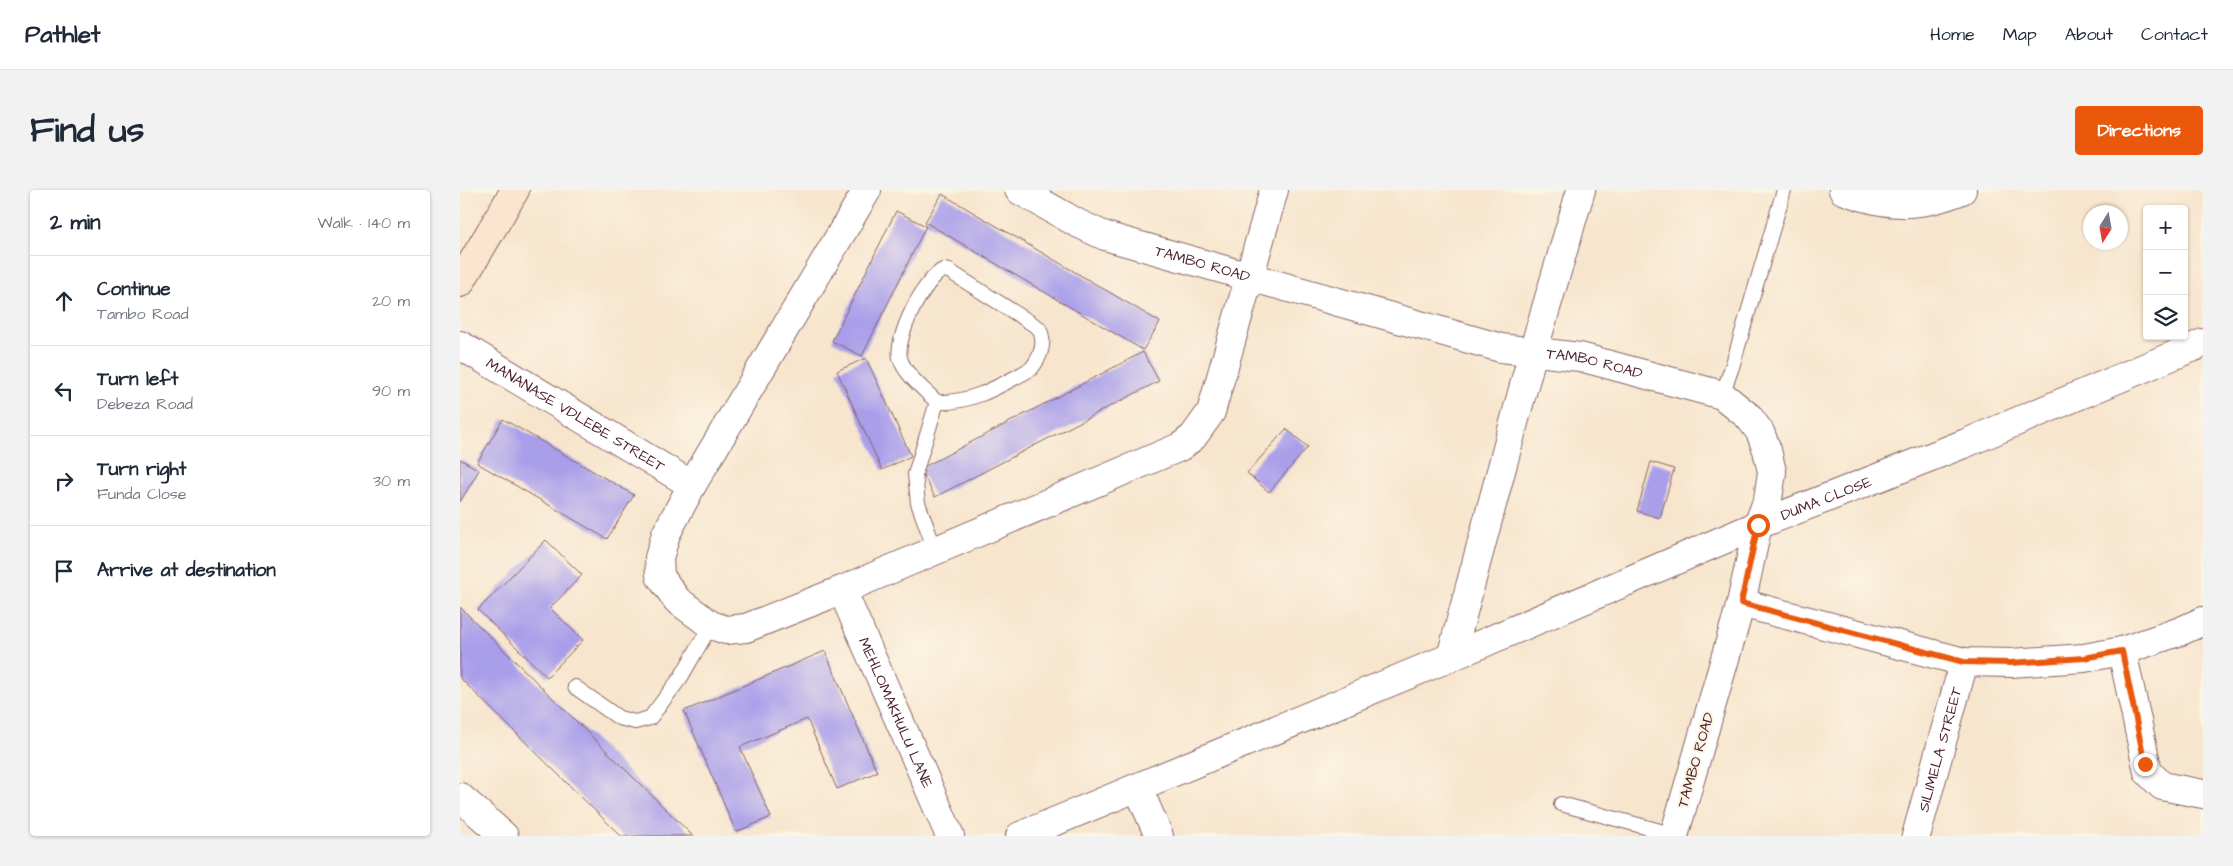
<!DOCTYPE html>
<meta charset="utf-8">
<style>
:root{--surface:#fff;--page:#f2f2f3;--text:#1f2937;--muted:#747a83;--line:#e0e1e3;--accent:#ea580c}
body{margin:0;font-family:"Architects Daughter",sans-serif;background:var(--page);color:var(--text)}
.controls{position:absolute;right:15px;top:15px;display:grid;overflow:hidden;border-radius:5px;box-shadow:0 1px 4px #0004}
.controls button{width:45px;height:45px;display:grid;place-items:center;padding:0;border:0;border-bottom:1px solid var(--line);background:var(--surface);color:var(--text);font:25px sans-serif}
.compass{position:absolute;left:1623px;top:15px;width:45px;height:45px;border-radius:50%;background:var(--surface);box-shadow:0 1px 4px #0004;rotate:191deg}
.stop{position:absolute;width:15px;height:15px;margin:-11px;border:4px solid #ea580c;border-radius:50%;background:#fff}
.stop.end{background:#ea580c;border-color:#fff;box-shadow:0 1px 5px #0008}
.list{margin:0;padding:0;list-style:none}
h2{display:flex;justify-content:space-between;align-items:center;height:65px;margin:0;padding:0 20px;font-size:21px}
h2 small{font-size:16px;font-weight:400;color:var(--muted)}
.list li{display:grid;grid-template-columns:32px 1fr auto;gap:15px;align-items:center;box-sizing:border-box;height:90px;padding:0 20px;border-top:1px solid var(--line)}
.list b{display:block;font-size:19px;white-space:nowrap}
.list p{margin:0;font-size:16px;white-space:nowrap;color:var(--muted)}
.list em{font-size:16px;font-style:normal;color:var(--muted)}
.icon{flex:none;width:28px;height:28px;fill:none;stroke:currentColor;stroke-width:2;stroke-linecap:round;stroke-linejoin:round}
.map{position:relative;flex:none;width:1743px;height:646px;overflow:hidden;border-radius:5px}
header{display:flex;align-items:center;gap:30px;box-sizing:border-box;height:70px;padding:0 25px;background:var(--surface);border-bottom:1px solid var(--line)}
header strong{font-size:24px}
nav{display:flex;gap:28px;margin-inline-start:auto;font-size:18px}
.intro{display:flex;align-items:center;justify-content:space-between;box-sizing:border-box;height:120px;padding:0 30px}
h1{margin:0;font-size:35px}
.button{padding:12px 22px;border-radius:5px;background:var(--accent);color:#fff;font-size:18px;font-weight:700}
main{display:flex;gap:30px;padding:0 30px}
aside{flex:1;background:var(--surface);border-radius:5px;box-shadow:0 1px 4px #0004}
.map>svg:first-child{display:block}
.building{fill:#a99eea}
.lines{fill:none;stroke-linecap:round;stroke-linejoin:round}
.lane-casing{stroke:#876464;stroke-width:16}
.street-casing{stroke:#876464;stroke-width:30}
.secondary-casing{stroke:#876464;stroke-width:30}
.lane{stroke:#fff;stroke-width:14}
.street{stroke:#fff;stroke-width:28}
.secondary{stroke:#fbe5cf;stroke-width:28}
.route{stroke:#ea580c;stroke-width:6}
.labels{text-anchor:middle;dominant-baseline:central;stroke-width:4.5;stroke-linejoin:round;paint-order:stroke}
.street-label{font-size:15px;fill:#4a1f2b;stroke:#fcf5e5}
</style>
<header>
<strong>Pathlet</strong>
<nav><a>Home</a><a>Map</a><a>About</a><a>Contact</a></nav>
</header>
<div class="intro"><h1>Find us</h1><a class="button">Directions</a></div>
<main>
<aside>
<h2>2 min<small>Walk · 140 m</small></h2>
<ul class="list">
<li><svg class="icon" aria-label="ahead" viewBox="0 0 24 24"><path d="M12 20V5M6 11l6-6 6 6"/></svg><div><b>Continue</b><p>Tambo Road</p></div><em>20 m</em></li>
<li><svg class="icon" aria-label="left" viewBox="0 0 24 24"><path d="M17 20v-9H6M10 6l-5 5 5 5"/></svg><div><b>Turn left</b><p>Debeza Road</p></div><em>90 m</em></li>
<li><svg class="icon" aria-label="right" viewBox="0 0 24 24"><path d="M7 20v-9h11M14 6l5 5-5 5"/></svg><div><b>Turn right</b><p>Funda Close</p></div><em>30 m</em></li>
<li><svg class="icon" aria-label="arrive" viewBox="0 0 24 24"><path d="M6 21V4h12l-3 4 3 4H6"/></svg><div><b>Arrive at destination</b></div></li>
</ul>
</aside>
<div class="map">
<svg width="1743" height="646" viewBox="0 0 1743 646">
<rect width="100%" height="100%" fill="#fcf5e5"/>
<filter id="ink" filterUnits="userSpaceOnUse"><feTurbulence type="fractalNoise" baseFrequency=".02" numOctaves="2"/><feDisplacementMap in="SourceGraphic" scale="10" xChannelSelector="R" yChannelSelector="G"/><feConvolveMatrix kernelMatrix="1 2 1 2 8 2 1 2 1" color-interpolation-filters="sRGB"/></filter>
<filter id="wash" filterUnits="userSpaceOnUse"><feTurbulence type="fractalNoise" baseFrequency=".0096" numOctaves="4" result="noise"/><feDisplacementMap in="SourceGraphic" scale="20" xChannelSelector="R" yChannelSelector="G"/><feGaussianBlur stdDeviation="1.12" result="paint"/><feColorMatrix in="noise" values="0 0 0 0 0 0 0 0 0 0 0 0 0 0 0 0 0 1.4 0 .05"/><feComposite in="paint" operator="in"/></filter>
<g filter="url(#wash)">
<rect width="100%" height="100%" fill="#f7e5cd"/>
<g id="blocks">
<path class="building" d="M482 4 700 132 683 160 465 32Z
M436 21 466 36 402 166 372 151Z
M683 162 699 191 475 307 460 279Z
M406 168 451 266 422 280 377 181Z
M43 229 174 305 147 349 17 273Z
M826 239 848 257 809 302 787 283Z
M0 269 19 280 0 312Z
M1191 272 1214 279 1200 328 1177 321Z
M86 350 122 385 90 418 123 450 87 487 18 420Z
M0 417 233 646H161L0 488Z
M365 461 417 582 377 599 347 529 280 557 311 627 276 642 224 521Z"/>
</g>
</g>
<g filter="url(#ink)">
<use href="#blocks" fill-opacity="0" stroke="#876464" stroke-width="1"/>
<g class="lines">
<g class="lane-casing">
<path id="lane" d="M483 80 489 81 579 138C586 152 581 167 571 179 541 195 511 214 477 212 465 200 445 185 440 168 435 147 464 89 483 80Z
M1262 205 1272 177 1324 0
M475 360 458 313 455 284 477 212
M115 497 159 528 175 532 190 528 221 487 251 435
M1101 614 1215 645"/>
</g>
<g class="street-casing">
<g id="street">
<path d="M407 0 232 295 206 344 199 368 200 386 217 410 251 435 266 440 286 438 382 400 720 257 733 247 751 222 814 0"/>
<path id="s1" d="M559 0 617 33 645 46 1041 158 1120 167 1262 205 1289 227 1300 242 1307 260 1312 282 1308 309 1298 335 1281 413 1214 646"/>
<path d="M1383 0C1427 17 1458 18 1502 0"/>
<path id="s2" d="M0 155 232 295"/>
<path id="s3" d="M382 400 490 646"/>
<path d="M1281 413 1504 472 1551 473 1624 468 1662 461 1721 441 1743 431"/>
<path d="M1662 461 1688 582 1702 596 1743 604"/>
<path d="M991 467 1073 162 1121 0"/>
<path d="M678 598 699 646"/>
<path d="M0 607 44 646"/>
<path id="s4" d="M560 646 991 467 1298 335 1506 253 1743 153"/>
<path id="s5" d="M1456 646 1504 472"/>
</g>
</g>
<g class="secondary-casing">
<path id="secondary" d="M0 93 55 0"/>
</g>
<use href="#lane" class="lane"/>
<use href="#street" class="street"/>
<use href="#secondary" class="secondary"/>
</g>
</g>
<g class="lines" filter="url(#ink)">
<path class="route" d="M1298 335 1281 413 1504 472 1550 473 1624 468 1662 461 1685 574"/>
</g>
<g class="labels">
<g class="street-label">
<text stroke="none"><textPath href="#s1" startOffset="199">TAMBO ROAD</textPath></text>
<text stroke="none"><textPath href="#s1" startOffset="604">TAMBO ROAD</textPath></text>
<text stroke="none"><textPath href="#s2" startOffset="135">MANANASE VDLEBE STREET</textPath></text>
<text stroke="none"><textPath href="#s4" startOffset="874">DUMA CLOSE</textPath></text>
<text stroke="none"><textPath href="#s3" startOffset="134">MEHLOMAKHULU LANE</textPath></text>
<text stroke="none"><textPath href="#s5" startOffset="90">SILIMELA STREET</textPath></text>
<text transform="translate(1236 570) rotate(-74)">TAMBO ROAD</text>
</g>
</g>
</svg>
<div class="controls">
<button>+</button>
<button>−</button>
<button><svg class="icon" aria-label="layers" viewBox="0 0 24 24"><path d="M12 4l9 5-9 5-9-5zM3 14l9 5 9-5"/></svg></button>
</div>
<svg class="compass" viewBox="-18 -18 36 36"><path d="M0-13l5 13h-10z" fill="#e53935"/><path d="M0 13l5-13h-10z" fill="#747a83"/></svg>
<div class="stop" style="left:1298px;top:335px"></div>
<div class="stop end" style="left:1685px;top:574px"></div>
</div>
</main>
